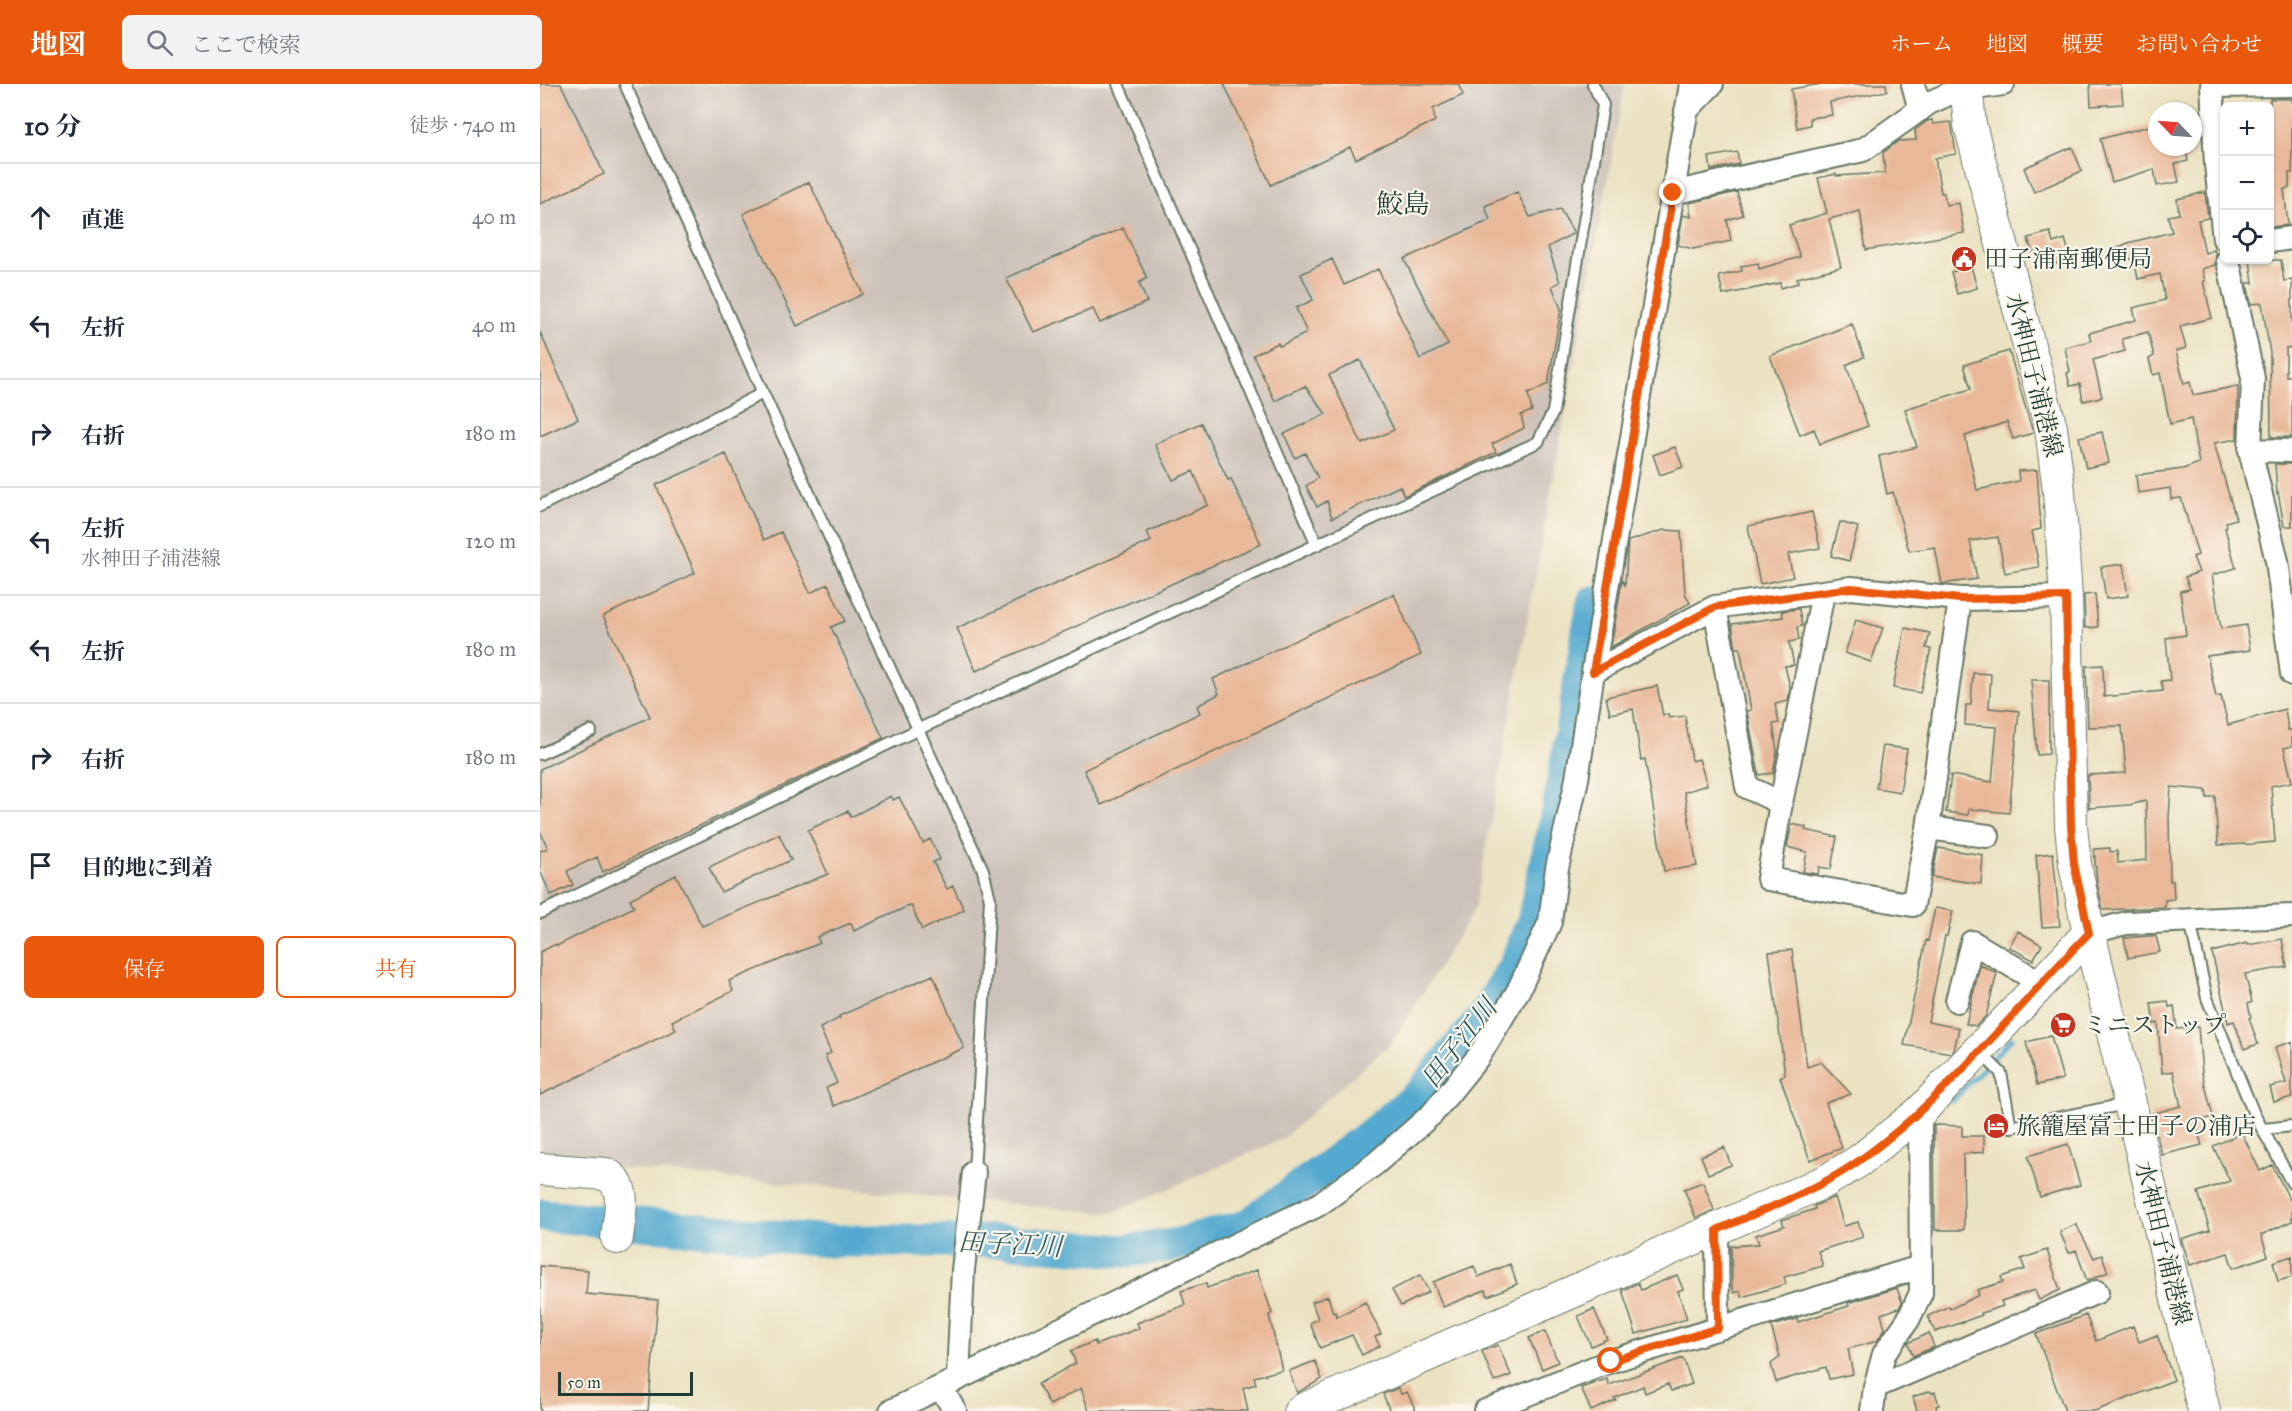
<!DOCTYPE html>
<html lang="ja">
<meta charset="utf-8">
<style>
:root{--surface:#fff;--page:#f2f2f3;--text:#1f2937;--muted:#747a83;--line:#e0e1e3;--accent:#ea580c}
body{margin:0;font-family:"IM FELL Great Primer","Noto Serif JP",serif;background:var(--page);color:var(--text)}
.controls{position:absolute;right:18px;top:18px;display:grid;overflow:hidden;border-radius:9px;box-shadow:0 2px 4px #0004}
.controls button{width:54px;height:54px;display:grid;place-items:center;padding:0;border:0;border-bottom:2px solid var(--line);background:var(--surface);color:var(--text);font:30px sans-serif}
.compass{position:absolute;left:1608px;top:18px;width:54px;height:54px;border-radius:50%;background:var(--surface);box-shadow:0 2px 4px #0004;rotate:295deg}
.scale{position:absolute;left:18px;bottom:15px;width:135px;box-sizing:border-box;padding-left:6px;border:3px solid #1f3d34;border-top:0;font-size:16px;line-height:21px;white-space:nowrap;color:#1f3d34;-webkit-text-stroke:4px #fbf7ec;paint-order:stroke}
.stop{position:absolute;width:18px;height:18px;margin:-14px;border:4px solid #ea580c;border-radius:50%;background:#fff}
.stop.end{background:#ea580c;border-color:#fff;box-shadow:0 2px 6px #0008}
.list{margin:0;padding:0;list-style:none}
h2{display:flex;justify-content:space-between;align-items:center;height:78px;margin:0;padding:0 24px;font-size:26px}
h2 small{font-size:20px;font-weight:400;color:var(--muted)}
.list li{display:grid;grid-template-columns:39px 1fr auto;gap:18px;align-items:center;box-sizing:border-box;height:108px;padding:0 24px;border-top:2px solid var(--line)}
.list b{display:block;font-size:22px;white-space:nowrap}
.list p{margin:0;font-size:20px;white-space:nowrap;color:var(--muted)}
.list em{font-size:20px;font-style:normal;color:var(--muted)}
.actions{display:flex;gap:12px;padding:18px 24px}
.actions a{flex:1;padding:14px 0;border:2px solid var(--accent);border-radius:9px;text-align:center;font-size:21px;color:var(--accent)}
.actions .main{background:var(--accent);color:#fff}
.icon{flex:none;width:33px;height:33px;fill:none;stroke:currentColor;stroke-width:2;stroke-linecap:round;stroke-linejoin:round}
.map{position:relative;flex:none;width:1752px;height:1327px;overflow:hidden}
header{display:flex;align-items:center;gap:36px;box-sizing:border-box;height:84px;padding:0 30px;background:var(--accent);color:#fff}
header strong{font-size:28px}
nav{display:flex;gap:33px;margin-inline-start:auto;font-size:21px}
.search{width:420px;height:54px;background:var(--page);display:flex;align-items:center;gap:15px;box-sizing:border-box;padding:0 21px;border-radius:9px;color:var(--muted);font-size:22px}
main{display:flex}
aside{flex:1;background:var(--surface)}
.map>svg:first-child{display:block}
.industrial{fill:#ccc2b9}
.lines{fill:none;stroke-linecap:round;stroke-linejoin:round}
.stream{stroke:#53a9cf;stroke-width:5}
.river{stroke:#53a9cf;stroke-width:33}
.building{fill:#e9b898;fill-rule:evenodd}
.lane-casing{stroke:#667765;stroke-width:14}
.street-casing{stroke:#667765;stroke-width:26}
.secondary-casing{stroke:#667765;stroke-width:34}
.lane{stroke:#fff;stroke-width:10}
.street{stroke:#fff;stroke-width:22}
.secondary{stroke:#fff;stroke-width:32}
.route{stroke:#ea580c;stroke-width:8}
.labels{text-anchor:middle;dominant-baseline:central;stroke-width:4.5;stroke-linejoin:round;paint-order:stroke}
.poi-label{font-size:24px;fill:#1f3d34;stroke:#fbf7ec;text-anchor:start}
.street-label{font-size:24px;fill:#1f3d34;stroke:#fbf7ec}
.water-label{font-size:26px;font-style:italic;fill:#2f5d62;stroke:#fbf7ec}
.quarter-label{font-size:27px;fill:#1f3d34;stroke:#fbf7ec}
</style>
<header>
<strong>地図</strong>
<div class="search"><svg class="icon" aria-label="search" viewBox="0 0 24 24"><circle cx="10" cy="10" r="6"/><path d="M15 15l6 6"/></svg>ここで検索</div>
<nav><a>ホーム</a><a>地図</a><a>概要</a><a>お問い合わせ</a></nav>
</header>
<main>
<aside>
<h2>10 分<small>徒歩 · 740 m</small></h2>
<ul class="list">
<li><svg class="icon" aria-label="ahead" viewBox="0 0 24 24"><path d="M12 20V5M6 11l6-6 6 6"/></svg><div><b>直進</b></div><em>40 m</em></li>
<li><svg class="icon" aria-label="left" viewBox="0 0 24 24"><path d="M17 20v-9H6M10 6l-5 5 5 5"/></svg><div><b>左折</b></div><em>40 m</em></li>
<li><svg class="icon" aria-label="right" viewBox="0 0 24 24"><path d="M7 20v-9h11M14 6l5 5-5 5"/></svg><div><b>右折</b></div><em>180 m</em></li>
<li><svg class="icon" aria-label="left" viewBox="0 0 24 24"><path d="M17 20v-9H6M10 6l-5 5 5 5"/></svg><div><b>左折</b><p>水神田子浦港線</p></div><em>120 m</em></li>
<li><svg class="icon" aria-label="left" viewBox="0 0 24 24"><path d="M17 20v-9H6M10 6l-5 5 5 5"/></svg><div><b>左折</b></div><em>180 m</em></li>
<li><svg class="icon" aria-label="right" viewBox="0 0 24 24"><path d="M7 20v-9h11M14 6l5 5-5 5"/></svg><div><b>右折</b></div><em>180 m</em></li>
<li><svg class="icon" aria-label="arrive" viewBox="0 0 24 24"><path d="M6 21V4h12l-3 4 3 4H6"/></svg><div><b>目的地に到着</b></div></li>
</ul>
<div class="actions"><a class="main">保存</a><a>共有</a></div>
</aside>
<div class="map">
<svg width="1752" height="1327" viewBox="0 0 1752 1327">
<rect width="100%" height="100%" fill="#fbf7ec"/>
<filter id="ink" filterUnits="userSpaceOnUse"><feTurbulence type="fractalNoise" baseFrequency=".0167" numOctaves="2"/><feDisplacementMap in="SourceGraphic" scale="12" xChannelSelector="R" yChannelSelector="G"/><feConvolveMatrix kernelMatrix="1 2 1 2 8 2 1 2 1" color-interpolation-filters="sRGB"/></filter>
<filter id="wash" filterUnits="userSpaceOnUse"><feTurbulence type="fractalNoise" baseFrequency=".008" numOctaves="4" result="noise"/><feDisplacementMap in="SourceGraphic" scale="24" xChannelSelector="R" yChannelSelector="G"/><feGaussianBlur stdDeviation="1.35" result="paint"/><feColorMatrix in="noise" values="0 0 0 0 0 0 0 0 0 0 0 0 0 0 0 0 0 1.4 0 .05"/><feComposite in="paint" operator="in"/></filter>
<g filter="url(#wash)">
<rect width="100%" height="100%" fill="#ebe2c1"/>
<path class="industrial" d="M0 0H1085L935 824 853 957 742 1055 572 1129 0 1077Z"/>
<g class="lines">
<path class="stream" d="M1412 1017 1472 954"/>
<path class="river" d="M0 1131 289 1157H458L584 1167 634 1161 707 1142 839 1044 879 1010 942 935 974 883 993 837 1020 714 1053 518"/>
</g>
<g id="blocks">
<path class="building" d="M0 0H21L64 90 0 120Z
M684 0H918L923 11 893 25 895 37 816 75 810 63 731 101Z
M1282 0H1346L1347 7 1290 18 1292 31 1270 34V41L1257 44 1251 5Z
M1550 0H1581L1583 20 1551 22Z
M1730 15H1752V89H1749V104L1744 105 1748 141 1730 143Z
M1392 36 1393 40 1411 38 1416 70 1395 74 1401 109H1404L1406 121 1419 119 1424 149 1326 166 1320 127 1289 135 1301 183 1257 194 1258 199 1241 204 1240 199 1183 211 1179 192 1202 187 1201 182 1218 179 1219 185 1260 173 1249 141 1287 129 1278 94 1296 90V92L1345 89 1343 69 1358 57 1376 56 1375 46 1387 37Z
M1617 40V63H1645L1648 77 1635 80 1639 98 1617 102 1614 85 1572 98 1560 55Z
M1532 63 1542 87 1494 108 1484 84Z
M1197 68 1199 80 1171 86 1169 73Z
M269 98 323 210 257 242 203 130Z
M977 108 990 133 1020 125 1034 149 1008 163 1020 198 1012 202 1021 225 1008 300 988 310 992 327 981 331 984 344 952 360 956 368 904 393 864 412 860 402 792 434 787 417 777 423 766 402 778 394 765 369 755 374 744 350 786 330 765 302 735 317 713 271 738 259 740 262 767 249 756 224 773 216 761 190 792 175 804 201 838 185 880 275 908 261 864 175 950 136 945 122ZM820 276 854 346 822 360 789 291Z
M1197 108 1203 131 1187 136 1191 157 1153 165 1138 161 1143 131 1151 133 1149 119Z
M1665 108 1668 134 1658 136 1665 169 1674 166 1676 171 1675 181 1662 185 1665 197H1663L1672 234 1640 242 1646 264 1636 267 1644 300 1650 298 1653 311 1698 302 1697 355 1674 359 1696 435 1686 438 1687 443 1685 444 1696 484 1672 491 1681 545 1706 541 1710 566 1667 572 1676 613 1681 612 1688 641 1745 625 1748 646H1752V662L1744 664 1752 698 1731 702 1735 758 1712 760 1678 761 1675 712 1667 714 1666 706 1631 703 1629 733 1630 797H1633L1634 815 1625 816V823L1563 826 1557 799 1554 765 1570 764V768L1577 767 1578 779 1607 776 1606 717 1589 721 1549 724 1548 691 1586 689 1582 642 1548 643 1546 582 1563 581 1564 613 1623 607 1621 597 1630 596 1626 554 1646 551 1640 507 1650 505 1645 493 1659 488 1653 473 1658 471 1641 414 1631 415 1630 404 1598 409 1596 391 1643 385 1659 379 1651 335 1630 340 1620 289 1613 291 1609 275 1614 272 1608 248 1582 255 1585 267 1553 276 1562 313 1543 317 1540 300 1530 302 1527 289 1530 288 1525 263 1551 257 1549 249 1596 236 1593 224 1625 216 1620 190 1598 195 1594 174 1581 178 1577 164 1588 159 1632 148 1628 132 1639 130 1637 115Z
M583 144 607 194 599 199 607 218 560 239 553 225 493 248 466 194Z
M1510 148 1513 159 1525 155 1531 176 1515 180 1514 173 1498 177 1496 167 1492 168 1488 154Z
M1710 176H1741L1744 197 1752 196V263L1746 264V292H1752V353H1731L1730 269 1722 219 1711 220 1707 199H1713Z
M1431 182 1437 204 1417 210 1411 188Z
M1312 240 1324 273 1306 281 1328 342 1280 360 1274 345 1260 351 1230 272Z
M0 248 38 335 0 352Z
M1469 267 1493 349 1473 355 1467 338 1425 352 1437 406 1479 397 1478 387 1497 386 1501 445 1492 447 1499 483 1465 489 1458 453 1430 457 1437 495 1402 500 1395 463 1369 467 1353 408 1347 410 1339 372 1377 363 1365 325 1431 305 1424 281Z
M661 339 688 396 691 395 721 460 436 587 417 544 611 457 607 448 668 421 653 387 633 396 615 360Z
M1562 348 1569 379 1546 384 1539 353Z
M1135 363 1143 383 1120 391 1113 371Z
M186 370 224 456 241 448 270 509 288 500 305 537 291 543 343 654 63 788 57 773 27 787 33 801 11 811 0 787V767L8 764 0 747V685L110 633 63 532 155 489 116 401Z
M1735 380H1752V442H1744L1738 408 1737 409Z
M1272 428 1280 464 1248 470 1253 493 1220 500 1208 442Z
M1300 438 1318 443 1309 477 1291 472Z
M1124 446 1141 447 1145 509 1150 519 1071 563 1082 496 1085 501 1088 457Z
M1583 480 1588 512 1566 515 1561 483Z
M854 510 881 571 561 721 544 686 660 629 657 622 679 610 673 595Z
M1555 510 1558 543 1545 544 1544 511Z
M1259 525 1262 542 1257 543 1259 556 1249 558 1254 581 1245 582 1250 603 1248 617 1235 620 1239 639 1233 640 1237 668 1233 689 1219 691 1207 627 1211 626 1200 564H1196L1192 540 1243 533 1242 527Z
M1316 536 1343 544 1331 578 1305 569Z
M1365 544 1390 549 1386 564 1391 565 1380 609 1353 604Z
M1433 589 1451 590 1449 624 1479 627 1469 729 1429 725 1428 731 1406 728 1411 691 1452 698 1457 643 1425 641 1426 621H1431Z
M1491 596H1509V670L1497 671Z
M1117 602 1123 631 1128 630 1129 634 1145 632 1152 677 1159 675 1167 701 1144 708 1157 782 1124 787 1105 675 1101 676 1093 625 1070 630 1066 613Z
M1343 662 1367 665 1360 708 1336 704Z
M351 712 353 716 359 713 383 759 390 755 400 775 393 778 407 805 413 802 424 826 382 846 371 821 314 847 311 839 277 853 280 859 189 897 193 907 132 937 136 946 0 1011V868L16 860 17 862 94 823 90 815 136 791 162 842 288 790 268 746 308 727 311 733Z
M1252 740 1266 743 1265 746 1297 753 1291 785 1279 783 1278 790 1263 788 1267 768 1247 763Z
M239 750 251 776 181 808 169 783Z
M1398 764 1443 771 1441 800 1392 793Z
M1513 769 1520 842 1502 843 1496 771Z
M1395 824 1413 827 1407 852H1405L1388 938 1419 944 1414 966 1411 969 1364 961 1386 856 1388 857Z
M1478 847 1502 861 1493 876 1469 863Z
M1609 852H1616L1620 868 1588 874 1584 854Z
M1742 855 1747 883 1705 890 1712 918 1708 920 1711 933 1709 934 1718 960 1704 965 1694 937 1688 939 1672 868 1707 859 1708 861Z
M1252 866 1267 983 1281 978 1311 1010 1286 1019 1302 1064 1270 1076 1240 993 1245 991 1229 868Z
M1440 881 1457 889 1446 932 1436 942 1426 940Z
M393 891 424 964 294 1022 286 1004 297 999 285 972 291 969 280 944 300 934 299 932Z
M1628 917 1629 923 1634 922 1637 945 1658 943 1662 989 1673 1033 1655 1038 1662 1061 1622 1071 1611 1030 1641 1022 1633 987 1622 989 1618 939 1614 940 1611 919Z
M1511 952 1523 995 1497 1001 1486 958Z
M1752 958V1013L1734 1018 1730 1003 1746 999 1735 963Z
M1394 1041 1422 1042V1052H1444V1068L1423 1070 1424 1146H1395Z
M1702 1049 1720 1087 1732 1081 1752 1120V1137L1721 1151 1728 1172 1693 1184 1688 1169 1650 1181 1641 1155 1670 1146 1658 1108 1690 1097 1673 1062Z
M1528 1060 1540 1101 1500 1113 1488 1072Z
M1184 1063 1191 1081 1168 1090 1161 1072Z
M1163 1098 1174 1126 1156 1134 1144 1105Z
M1295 1113 1304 1142 1318 1138 1323 1153 1278 1167 1283 1182 1244 1193 1246 1200 1202 1213 1200 1207 1194 1209 1192 1200 1191 1162 1219 1160 1216 1151 1244 1142 1242 1136 1275 1125 1274 1122Z
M1536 1140 1554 1174 1562 1171 1568 1188 1547 1197 1536 1166 1529 1169 1520 1148Z
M1507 1166 1520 1206 1499 1216 1495 1206 1461 1217 1463 1222 1441 1229 1442 1231 1395 1248 1388 1232 1409 1222 1410 1225 1439 1211 1437 1206 1463 1198 1461 1193 1485 1185 1481 1175Z
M1752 1172V1193L1738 1197 1733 1178Z
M970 1180 977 1200 948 1212 945 1206 903 1223 893 1198 934 1182 938 1193Z
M0 1182 48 1186 46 1210 118 1216 108 1327H0Z
M717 1186 732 1229 729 1231 742 1286 714 1293 716 1300 703 1304 708 1327H549L541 1304 510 1321 498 1300 536 1279 531 1267 555 1257 556 1261 599 1244 597 1239 645 1221 641 1207 666 1199 667 1204Z
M880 1191 889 1208 861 1222 852 1206Z
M1137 1191 1143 1205 1138 1207 1147 1235 1096 1250 1082 1206 1098 1199 1101 1206Z
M1357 1204 1362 1218 1359 1224 1341 1230 1345 1245 1337 1257 1308 1265 1313 1290 1289 1295 1286 1283 1236 1298 1231 1280 1240 1273 1231 1242 1257 1235 1258 1238 1309 1222 1308 1219Z
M788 1212 793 1229 795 1228 797 1233 825 1218 841 1250 835 1253 840 1262 822 1271 812 1251 780 1264 770 1239 778 1235 772 1218Z
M1054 1225 1067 1255 1051 1262 1038 1232Z
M1546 1231 1556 1257 1593 1242 1599 1258 1617 1251 1634 1296 1555 1327H1525L1496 1250Z
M1005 1247 1018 1278 1002 1285 989 1254Z
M1389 1249 1394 1263 1373 1272 1368 1259Z
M958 1261 971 1291 954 1298 942 1267Z
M1143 1274 1152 1300 1131 1307 1128 1300 1105 1309 1103 1302 1074 1314 1076 1316 1051 1327 1041 1304 1067 1295 1069 1301Z
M775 1277 782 1295 757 1309 749 1287Z
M858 1304 861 1310 867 1308 876 1327H850L843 1310Z
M1390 1307 1391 1309 1395 1308 1399 1321 1396 1322 1397 1327H1377L1373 1313Z"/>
</g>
</g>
<g filter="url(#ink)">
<use href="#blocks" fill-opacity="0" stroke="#667765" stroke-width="1.5"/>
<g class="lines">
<g class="lane-casing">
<path id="lane" d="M85 0 223 309 443 786 450 815 434 1088
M578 0 777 461
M0 422 223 309
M0 670 51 647
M0 829 379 645 998 358 1013 328 1063 21 1053 0
M1650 837 1667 914 1714 1030 1752 1099
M1441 969 1461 989 1471 1043 1586 1020
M1723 1045 1752 1042"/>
</g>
<g class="street-casing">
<path id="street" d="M1373 0 1380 26
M1672 0 1676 80 1684 155
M1673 2 1752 1
M1146 27 1172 0
M1133 109 1323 66 1389 19 1415 7 1463 0
M1730 157 1752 154
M1688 176 1713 294 1710 366 1737 477 1752 590
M1710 366 1752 367
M1283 509 1241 719 1228 795 1373 821 1388 744 1420 515
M1175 523 1207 703 1241 719
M1053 588 1175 523 1311 504 1420 515 1526 513
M1388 744 1448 752
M1549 849 1586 839 1752 832
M1417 917 1432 858 1501 899
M1177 1146 1178 1244
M418 1294 423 1186 434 1088
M1335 1303 1557 1208
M401 1304 415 1327
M351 1327 778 1121 835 1080 892 1030 939 972 978 907 1010 838 1017 784 1037 695 1053 588 1151 0
M945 1327 1071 1277 1380 1183
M1332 1327 1335 1303 1344 1270 1368 1236 1381 1209 1380 1028"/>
</g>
<g class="secondary-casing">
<path id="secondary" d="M1426 0 1430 41 1511 344 1519 407 1526 513 1531 742 1535 780 1549 849 1664 1327
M0 1085 66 1090C89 1102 79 1131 77 1154
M760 1327 1286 1097 1319 1077 1380 1028 1549 849"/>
</g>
<use href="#lane" class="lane"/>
<use href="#street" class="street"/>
<use href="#secondary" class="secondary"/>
</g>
</g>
<g class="lines" filter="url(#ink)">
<path class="route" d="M1071 1277 1178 1244 1177 1146C1224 1125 1277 1107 1320 1076 1407 1014 1474 926 1549 849L1534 780 1531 742 1526 513 1420 515 1311 504 1175 523 1053 588 1133 109"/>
</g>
<defs>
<g id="civic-disc" transform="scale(1.35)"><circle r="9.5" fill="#c8321e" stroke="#fbf7ec"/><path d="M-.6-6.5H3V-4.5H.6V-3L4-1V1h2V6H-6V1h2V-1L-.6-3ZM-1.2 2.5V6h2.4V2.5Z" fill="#fff"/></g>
<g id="supermarket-disc" transform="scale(1.35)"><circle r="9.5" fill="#c8321e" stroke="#fbf7ec"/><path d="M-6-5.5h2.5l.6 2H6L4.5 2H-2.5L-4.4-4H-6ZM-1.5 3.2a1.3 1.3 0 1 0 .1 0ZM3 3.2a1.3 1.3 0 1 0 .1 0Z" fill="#fff"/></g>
<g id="hotel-disc" transform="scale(1.35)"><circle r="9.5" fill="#c8321e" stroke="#fbf7ec"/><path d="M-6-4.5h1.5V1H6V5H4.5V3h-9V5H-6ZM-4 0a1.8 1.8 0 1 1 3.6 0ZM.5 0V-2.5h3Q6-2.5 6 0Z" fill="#fff"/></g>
</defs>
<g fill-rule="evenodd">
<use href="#civic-disc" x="1424" y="175"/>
<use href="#supermarket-disc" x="1523" y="941"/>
<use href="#hotel-disc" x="1456" y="1042"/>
</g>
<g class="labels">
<g class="poi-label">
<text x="1444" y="175">田子浦南郵便局</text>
<text x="1543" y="941">ミニストップ</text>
<text x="1476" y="1042">旅籠屋富士田子の浦店</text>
</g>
<g class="street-label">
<text transform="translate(1494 291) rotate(76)">水神田子浦港線</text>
<text transform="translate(1623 1159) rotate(76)">水神田子浦港線</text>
</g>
<g class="water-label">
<text transform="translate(919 959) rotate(-52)">田子江川</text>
<text transform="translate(470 1160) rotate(3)">田子江川</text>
</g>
<g class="quarter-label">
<text x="863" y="119">鮫島</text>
</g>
</g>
</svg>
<div class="controls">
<button>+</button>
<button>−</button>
<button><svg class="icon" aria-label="locate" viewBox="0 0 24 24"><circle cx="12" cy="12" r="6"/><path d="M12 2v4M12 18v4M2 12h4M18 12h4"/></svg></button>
</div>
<svg class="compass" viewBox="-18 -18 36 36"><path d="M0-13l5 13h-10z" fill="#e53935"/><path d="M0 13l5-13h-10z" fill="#747a83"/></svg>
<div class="scale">50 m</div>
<div class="stop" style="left:1071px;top:1277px"></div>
<div class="stop end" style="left:1133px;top:109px"></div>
</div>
</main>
